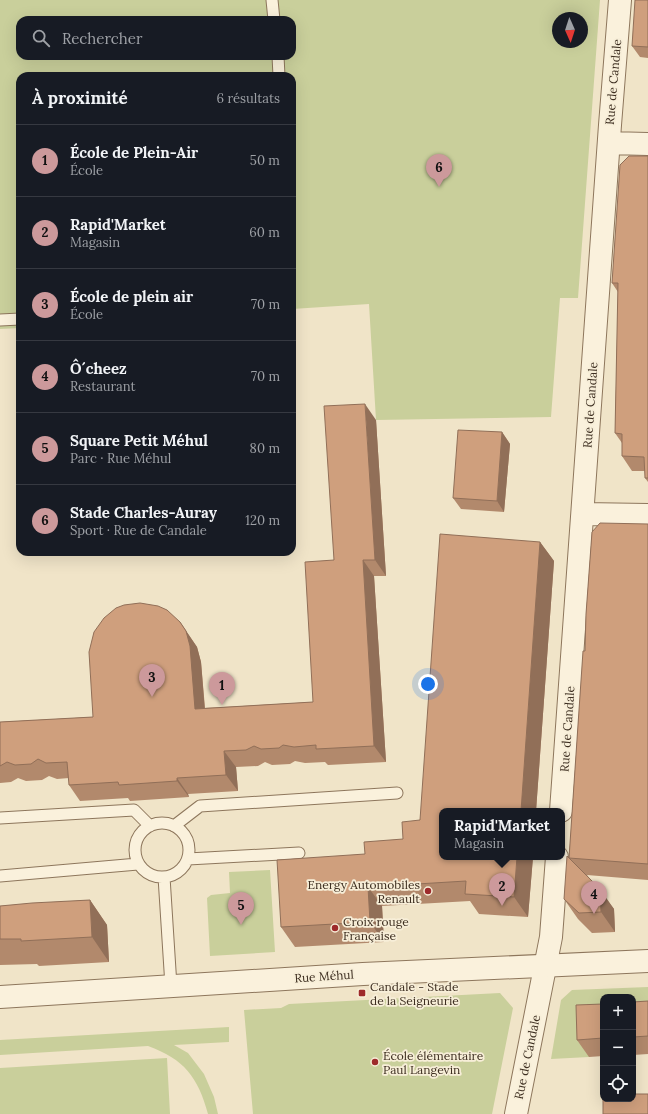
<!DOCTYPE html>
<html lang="fr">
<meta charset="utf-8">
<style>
:root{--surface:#171b24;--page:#20242c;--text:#f1f3f6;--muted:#9ea1a6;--line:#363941;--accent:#cc999b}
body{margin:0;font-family:Lora,serif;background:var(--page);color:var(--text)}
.controls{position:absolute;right:12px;bottom:12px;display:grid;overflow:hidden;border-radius:8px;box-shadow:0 4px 16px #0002}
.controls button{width:36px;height:36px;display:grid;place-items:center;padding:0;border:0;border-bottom:1px solid var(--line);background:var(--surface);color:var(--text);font:20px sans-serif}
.compass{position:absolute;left:552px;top:12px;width:36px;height:36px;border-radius:50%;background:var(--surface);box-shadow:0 4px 16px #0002;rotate:177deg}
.you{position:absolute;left:428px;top:684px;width:14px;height:14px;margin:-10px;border:3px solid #fff;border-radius:50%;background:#1a73e8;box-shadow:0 0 0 6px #1a73e833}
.badge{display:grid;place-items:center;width:26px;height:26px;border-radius:50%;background:var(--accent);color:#111;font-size:13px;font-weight:700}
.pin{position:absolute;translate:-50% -33px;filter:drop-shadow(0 1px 2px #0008)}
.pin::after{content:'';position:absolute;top:21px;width:14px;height:12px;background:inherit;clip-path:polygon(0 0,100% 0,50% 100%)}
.popup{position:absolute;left:439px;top:808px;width:126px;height:52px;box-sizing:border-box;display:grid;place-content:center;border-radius:8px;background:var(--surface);filter:drop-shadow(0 1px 3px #0005);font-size:13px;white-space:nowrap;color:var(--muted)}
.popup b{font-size:15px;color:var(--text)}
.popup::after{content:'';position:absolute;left:50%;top:100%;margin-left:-8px;border:8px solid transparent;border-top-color:var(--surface)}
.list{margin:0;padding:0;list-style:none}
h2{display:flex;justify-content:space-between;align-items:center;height:52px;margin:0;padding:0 16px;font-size:17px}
h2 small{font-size:13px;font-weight:400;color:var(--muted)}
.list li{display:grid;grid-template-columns:26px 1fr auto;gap:12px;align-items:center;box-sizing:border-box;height:72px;padding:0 16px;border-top:1px solid var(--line)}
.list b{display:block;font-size:15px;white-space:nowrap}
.list p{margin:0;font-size:13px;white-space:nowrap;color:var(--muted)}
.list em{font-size:13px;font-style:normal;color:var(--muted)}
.icon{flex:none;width:22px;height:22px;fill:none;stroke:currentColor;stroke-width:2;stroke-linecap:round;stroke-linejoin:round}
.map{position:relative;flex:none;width:648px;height:1114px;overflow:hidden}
.search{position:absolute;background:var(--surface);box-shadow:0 4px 16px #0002;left:16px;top:16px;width:280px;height:44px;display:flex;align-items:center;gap:10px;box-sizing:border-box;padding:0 14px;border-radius:12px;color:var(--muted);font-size:15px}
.panel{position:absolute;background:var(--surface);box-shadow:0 4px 16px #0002;left:16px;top:72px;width:280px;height:484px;border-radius:12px}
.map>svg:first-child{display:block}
.green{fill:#c9cf9b;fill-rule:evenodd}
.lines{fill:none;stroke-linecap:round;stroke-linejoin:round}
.service-casing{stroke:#8d765c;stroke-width:13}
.minor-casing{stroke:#8d765c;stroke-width:24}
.tertiary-casing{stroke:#8d765c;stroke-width:24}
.service{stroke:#faf1dc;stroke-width:11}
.minor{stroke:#faf1dc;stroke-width:22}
.tertiary{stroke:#faf1dc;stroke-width:22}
.wall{fill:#b2896c}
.shaded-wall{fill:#916f58}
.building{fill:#cf9f7d;stroke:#916f58}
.poi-dot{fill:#9e2a2b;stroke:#f7eed8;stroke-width:1.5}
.labels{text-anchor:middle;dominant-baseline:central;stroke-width:3.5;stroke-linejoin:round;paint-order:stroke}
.street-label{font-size:12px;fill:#3d2e20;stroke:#f7eed8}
.poi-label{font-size:12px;fill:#3d2e20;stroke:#f7eed8;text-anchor:start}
</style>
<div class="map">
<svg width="648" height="1114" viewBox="0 0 648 1114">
<rect width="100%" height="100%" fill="#f0e4c8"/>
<path class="green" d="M0 0H600L578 298H560L551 417 376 420 369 304 292 309V76H20V328L0 329ZM558 18H582V42H558ZM20 20H292V56H20Z
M270 870 275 952 210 956 207 898 211 895 230 893 229 872Z
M648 987V1019L633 1020V997H603V1021L589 1057 551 1059 561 1000 572 990Z
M500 993 513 1008 492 1114H253L244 1010 281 1008 289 1004Z
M229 1027V1042L174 1045 188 1053 204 1074 214 1097 218 1114H208C198 1077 184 1059 148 1046L0 1055V1040Z
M167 1058 170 1114H0V1068Z"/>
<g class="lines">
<g class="service-casing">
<path id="service" d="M272 0 274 20
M278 56 279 76
M0 320 20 319
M0 818 134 810 150 826
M135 850a27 27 0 1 1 54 0a27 27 0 1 1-54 0Z
M174 826 200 806 397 793
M188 859 299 853
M0 876 138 864
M164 877 171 986"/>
</g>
<g class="minor-casing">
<path id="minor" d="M609 143 648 144
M583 514 648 515
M561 811 610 125 620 0
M516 1114 551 937 557 857"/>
</g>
<g class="tertiary-casing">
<path id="tertiary" d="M0 997 363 974 648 961"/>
</g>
<use href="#service" class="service"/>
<use href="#minor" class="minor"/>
<use href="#tertiary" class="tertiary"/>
</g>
<path class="wall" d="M648 0V58L640 57 632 46Z
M648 156V482L645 478V471H632L622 456V443L615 433 618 292 612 283Z
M376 420 386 576H374L386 762 328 765 325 762 305 763 295 761 290 764 272 765 265 762 258 766 236 767 238 791 188 794 189 797 130 801 128 798 80 801 69 785V778L57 779 49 776 42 780 26 781 18 778 11 782 0 783V722L93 717 180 622 197 647 201 662 205 708 313 702 334 560Z
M502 432 510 444 504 512 461 509 453 498Z
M648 524V880L587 875 614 909 615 932 592 933 578 919 564 899 569 858 585 651Z
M540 542 554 561 536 811H442L533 857 528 917 479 914 470 901 382 906 384 942 295 947 281 927 403 839 420 820Z
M90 900 107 925 109 962 39 966 37 964 0 965V906Z
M648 1001V1054L633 1055V1002Z
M603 1004V1056L589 1057 577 1040Z"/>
<path class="shaded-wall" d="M365 404 376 420 386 576 375 560Z
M502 432 510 444 504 512 497 501Z
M540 542 554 561 536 811H521Z
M363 560 374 576 386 762 374 746Z
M180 622 197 647 201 662 206 725 195 709Z
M224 751 236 767 238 791 226 775Z
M177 778 188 794 189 797 177 781Z
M517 857H533L528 917 514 897Z
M368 887 382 906 384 942 370 922Z
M600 889 614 909 615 932 601 912Z
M90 900 107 925 109 962 92 937Z"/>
<path class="building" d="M635 0H648V47L632 46Z
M629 156H648V478H645L644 457 622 456V434L615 433 618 283H612L620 165Z
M365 404 375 560H363L374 746 316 749V745L294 747 283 745 279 748 261 749 254 746 246 750 224 751 226 775 177 778V781L119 785 118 782 69 785 67 762 46 763 38 759 31 764 15 765 7 762 0 766V722L93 717 89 652 94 632 104 618 116 608 124 605 140 603 158 606 167 610 180 622 186 631 190 646 195 709 313 702 305 562 334 560 324 406Z
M458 430 502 432 497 501 453 498Z
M600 523 648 524V864L569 858 583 651H585L586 614 592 532Z
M440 534 540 542 521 811H442V857H517L514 897 465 894 466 881 368 887 370 922 281 927 277 860 365 854 364 842 403 839 402 822 420 820Z
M567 856 600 889 601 912 579 913 564 899Z
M90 900 92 937 21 941V939H0V906L32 903Z
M648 1001V1036L633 1037V1002Z
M603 1004V1038L577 1040 576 1005Z
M633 1094H648V1114H603V1099H633Z"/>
<g class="poi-dot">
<circle cx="428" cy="891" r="4"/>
<circle cx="335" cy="928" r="4"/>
<rect x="358" y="989" width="8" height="8" rx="2"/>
<circle cx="375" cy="1062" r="4"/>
</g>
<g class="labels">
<g class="street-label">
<text transform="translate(613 82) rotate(-85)">Rue de Candale</text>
<text transform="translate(590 405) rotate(-86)">Rue de Candale</text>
<text transform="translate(567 729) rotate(-86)">Rue de Candale</text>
<text transform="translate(324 976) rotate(-4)">Rue Méhul</text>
<text transform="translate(527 1057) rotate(-78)">Rue de Candale</text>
</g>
<g class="poi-label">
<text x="420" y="884" text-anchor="end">Energy Automobiles<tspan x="420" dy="14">Renault</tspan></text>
<text x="343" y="921">Croix rouge<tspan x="343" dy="14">Française</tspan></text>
<text x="370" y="986">Candale - Stade<tspan x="370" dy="14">de la Seigneurie</tspan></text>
<text x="383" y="1055">École élémentaire<tspan x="383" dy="14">Paul Langevin</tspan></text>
</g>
</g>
</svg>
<div class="controls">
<button>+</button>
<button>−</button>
<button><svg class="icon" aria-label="locate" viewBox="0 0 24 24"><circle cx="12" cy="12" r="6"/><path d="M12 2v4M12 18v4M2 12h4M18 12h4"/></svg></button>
</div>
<svg class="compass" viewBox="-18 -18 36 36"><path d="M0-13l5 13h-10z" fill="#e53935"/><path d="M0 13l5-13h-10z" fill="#9ea1a6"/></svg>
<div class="you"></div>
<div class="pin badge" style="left:222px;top:705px">1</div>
<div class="pin badge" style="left:502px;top:906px">2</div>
<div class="popup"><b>Rapid'Market</b>Magasin</div>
<div class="pin badge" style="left:152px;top:697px">3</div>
<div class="pin badge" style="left:594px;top:914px">4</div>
<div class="pin badge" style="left:241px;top:925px">5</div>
<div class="pin badge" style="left:439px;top:187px">6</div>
<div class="search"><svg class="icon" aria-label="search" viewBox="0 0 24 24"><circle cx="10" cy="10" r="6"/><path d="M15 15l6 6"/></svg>Rechercher</div>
<section class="panel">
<h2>À proximité<small>6 résultats</small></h2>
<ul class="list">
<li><span class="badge">1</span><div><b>École de Plein-Air</b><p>École</p></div><em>50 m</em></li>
<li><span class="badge">2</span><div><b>Rapid'Market</b><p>Magasin</p></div><em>60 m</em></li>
<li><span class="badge">3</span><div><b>École de plein air</b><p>École</p></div><em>70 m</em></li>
<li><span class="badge">4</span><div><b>Ô´cheez</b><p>Restaurant</p></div><em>70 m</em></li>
<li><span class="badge">5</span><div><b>Square Petit Méhul</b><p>Parc · Rue Méhul</p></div><em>80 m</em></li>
<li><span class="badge">6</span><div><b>Stade Charles-Auray</b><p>Sport · Rue de Candale</p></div><em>120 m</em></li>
</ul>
</section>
</div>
